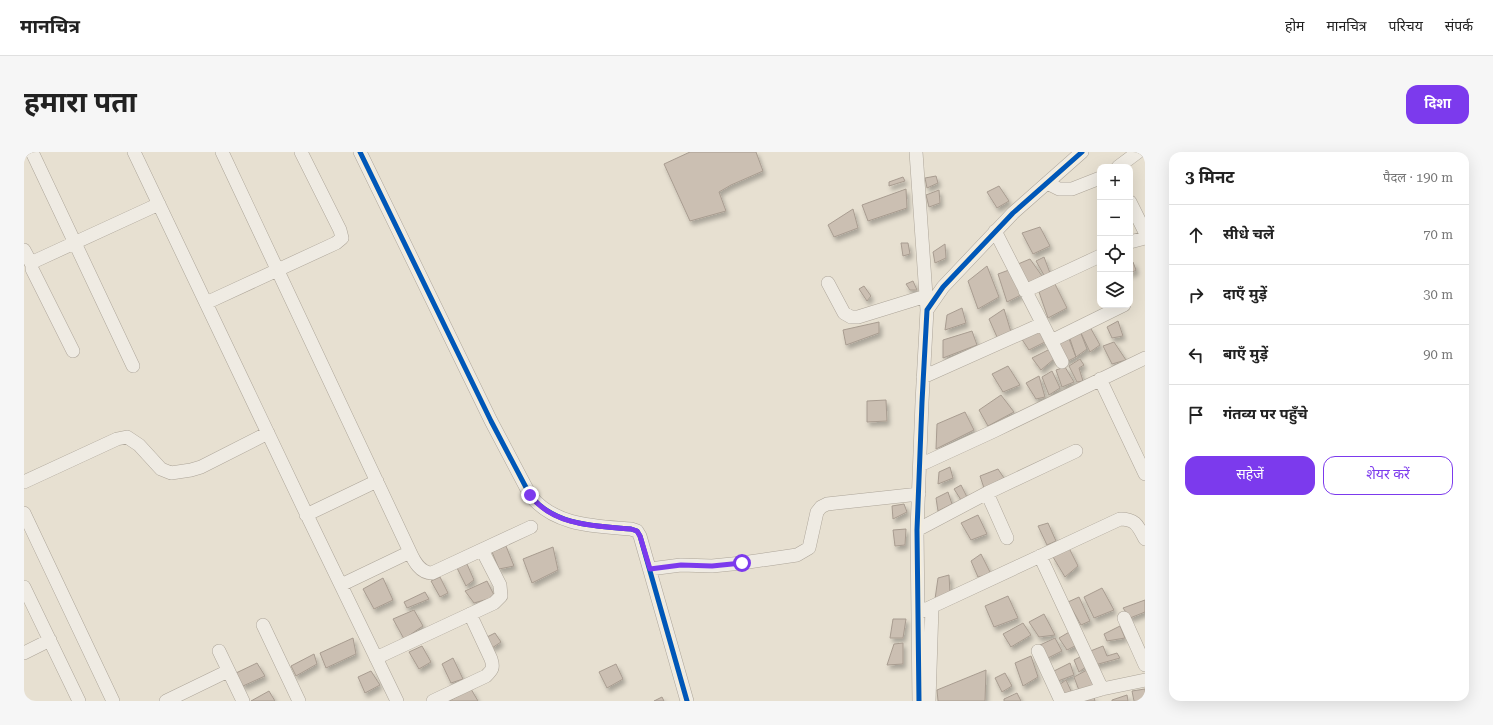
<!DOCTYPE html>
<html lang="hi">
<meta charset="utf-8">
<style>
:root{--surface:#fff;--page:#f6f6f6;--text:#222;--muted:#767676;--line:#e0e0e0;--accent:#7c3aed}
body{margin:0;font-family:"Roboto Serif","Noto Sans Devanagari",serif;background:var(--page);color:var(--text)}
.controls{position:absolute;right:12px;top:12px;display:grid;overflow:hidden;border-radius:8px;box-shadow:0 4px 16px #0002}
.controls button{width:36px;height:36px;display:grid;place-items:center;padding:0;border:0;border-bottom:1px solid var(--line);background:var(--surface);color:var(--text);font:20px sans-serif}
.stop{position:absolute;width:12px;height:12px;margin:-9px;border:3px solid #7c3aed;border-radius:50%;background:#fff}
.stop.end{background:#7c3aed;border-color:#fff;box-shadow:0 1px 4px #0008}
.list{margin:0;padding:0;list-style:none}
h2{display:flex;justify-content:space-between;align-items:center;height:52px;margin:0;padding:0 16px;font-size:17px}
h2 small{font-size:13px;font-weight:400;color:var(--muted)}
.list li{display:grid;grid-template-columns:26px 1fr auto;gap:12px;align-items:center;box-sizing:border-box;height:60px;padding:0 16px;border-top:1px solid var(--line)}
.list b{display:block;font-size:15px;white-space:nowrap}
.list em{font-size:13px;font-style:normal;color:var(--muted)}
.actions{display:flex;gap:8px;padding:12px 16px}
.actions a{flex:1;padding:9px 0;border:1px solid var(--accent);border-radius:12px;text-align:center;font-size:14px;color:var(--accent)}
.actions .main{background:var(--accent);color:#fff}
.icon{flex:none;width:22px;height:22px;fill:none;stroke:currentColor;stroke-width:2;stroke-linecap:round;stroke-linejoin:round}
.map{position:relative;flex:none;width:1121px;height:549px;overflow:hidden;border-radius:12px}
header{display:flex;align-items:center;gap:24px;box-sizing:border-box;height:56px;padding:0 20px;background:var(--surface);border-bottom:1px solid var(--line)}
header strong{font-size:19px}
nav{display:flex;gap:22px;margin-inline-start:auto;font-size:14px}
.intro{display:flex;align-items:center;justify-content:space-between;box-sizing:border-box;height:96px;padding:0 24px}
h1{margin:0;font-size:28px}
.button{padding:10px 18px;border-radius:12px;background:var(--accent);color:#fff;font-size:14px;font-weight:700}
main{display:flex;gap:24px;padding:0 24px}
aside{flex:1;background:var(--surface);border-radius:12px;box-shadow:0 4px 16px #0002}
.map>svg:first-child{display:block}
.building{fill:#cbbfb2;stroke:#a89c90;filter:url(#shadow)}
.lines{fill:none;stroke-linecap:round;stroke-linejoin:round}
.minor-casing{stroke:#ada599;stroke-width:14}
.minor{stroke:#efebe3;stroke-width:13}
.cycleway-casing{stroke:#f7eed8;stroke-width:8}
.cycleway{stroke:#0057b8;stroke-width:5}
.route{stroke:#7c3aed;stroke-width:5}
</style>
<header>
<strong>मानचित्र</strong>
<nav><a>होम</a><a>मानचित्र</a><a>परिचय</a><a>संपर्क</a></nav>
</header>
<div class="intro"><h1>हमारा पता</h1><a class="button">दिशा</a></div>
<main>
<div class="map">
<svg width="1121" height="549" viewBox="0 0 1121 549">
<defs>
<filter id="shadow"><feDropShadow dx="2.5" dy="4" stdDeviation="2" flood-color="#0004"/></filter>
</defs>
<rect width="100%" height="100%" fill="#e7e0d1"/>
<path class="building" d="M666 0H732L739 19 707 33 695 40 702 59 666 69 640 12Z
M912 24 914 31 903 36 901 26Z
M879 25 881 29 865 34V30Z
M975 34 985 49 973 56 963 40Z
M882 37 883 56 844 69 838 53Z
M915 38 916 51 905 55 902 43Z
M829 57 834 76 810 85 804 73Z
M1016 75 1026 94 1009 102 998 81Z
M877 91H884L886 102 879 104Z
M921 92 922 106 911 111 909 100Z
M1020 105 1026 121 1021 125 1012 109Z
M1006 107 1018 124 1002 132 994 112Z
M1109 110 1112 118 1106 122V111Z
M963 114 975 145 954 157 944 129Z
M985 118 997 143 983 150 974 122Z
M889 129 893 138H886L882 132Z
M1031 132 1043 156 1024 166 1015 140Z
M840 134 847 144 843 149 835 137Z
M938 156 942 171 921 178 923 163Z
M980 157 987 180 973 185 965 167Z
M1094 169 1099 184 1088 186 1083 175Z
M855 170V181L822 193 819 178Z
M1066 175 1076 193 1066 200 1056 179Z
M1015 177 1021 190 1005 198 997 186Z
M948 179 953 193 919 206V188Z
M1056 179 1063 197 1052 205 1045 184Z
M1045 187 1052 205 1042 210 1033 192Z
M1090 190 1102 208 1088 212 1079 194Z
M1026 197 1030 207 1017 218 1008 206Z
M1056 207 1060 213 1055 216 1059 229 1053 230 1045 214Z
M984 214 996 233 979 240 968 222Z
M1041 215 1050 230 1038 235 1032 218Z
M1028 219 1036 236 1025 243 1018 225Z
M1015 224 1021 245 1012 247 1002 231Z
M977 243 990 260 964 274 955 258Z
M862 248 863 269 843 270V249Z
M941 260 950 278 912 297 913 272Z
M926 315 929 326 914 332 915 320Z
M974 317 980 326 960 336 956 324Z
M937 333 943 345 937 348 930 337Z
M924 340 928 352 914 359 912 346Z
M880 352 883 360 869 367 868 354Z
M954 363 963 382 947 388 937 371Z
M1024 371 1032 389 1023 393 1014 374Z
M882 377 881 393 871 394 869 378Z
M482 394 490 414 475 417 468 400Z
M529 395 534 418 508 431 499 407Z
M1045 396 1054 414 1041 425 1029 405Z
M957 402 967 422 954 425 947 409Z
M443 412 450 428 442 434 433 416Z
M925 423 926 441 911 447 914 426Z
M416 425 424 441 416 445 407 429Z
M359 426 369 448 350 457 339 437Z
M463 429 471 445 450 451 441 439Z
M1078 436 1090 458 1070 466 1060 445Z
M401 440 405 447 383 456 380 450Z
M984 444 994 466 970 475 961 454Z
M1055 445 1066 469 1057 473 1044 450Z
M1121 448V460L1106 466 1099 456Z
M390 458 399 474 380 487 369 467Z
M1020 462 1031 483 1015 485 1005 470Z
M869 467H882L879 486H866Z
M999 471 1007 483 987 495 979 482Z
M1096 474 1101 486 1083 489 1080 482Z
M1047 479 1053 493 1043 498 1035 486Z
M471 481 477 490 468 496 463 485Z
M329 486 332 502 302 516 296 501Z
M1031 486 1038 499 1024 506 1016 493Z
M879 491V512L863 513 870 492Z
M398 494 407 510 395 517 385 500Z
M1079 494 1083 504 1093 501 1096 506 1071 513 1064 500Z
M290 502 293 512 272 524 267 514Z
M1007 504 1014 525 999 534 991 511Z
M1058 504 1063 514 1055 520 1050 508Z
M429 506 439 527 427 531 418 512Z
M233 511 241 524 219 534 212 521Z
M1046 511 1050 523 1034 529 1030 519Z
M592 512 599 527 583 536 575 520Z
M962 518 961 549H914L913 538Z
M1063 518 1070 535 1056 541 1050 525Z
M347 519 356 533 341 541 334 525Z
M981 521 988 534 978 540 971 526Z
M1042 528 1048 541 1041 544 1035 533Z
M447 537 454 549H425Z
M1121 537V549H1110L1108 539Z
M245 539 251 549H227Z
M993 541 997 549H980V547Z
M1103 543 1104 549H1088V548Z
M638 545 640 549H630Z
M1070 545 1071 549H1056Z"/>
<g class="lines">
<g class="minor-casing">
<path id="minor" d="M8 0 109 214
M110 0 281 359 373 549
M198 0 386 400C390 409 396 421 408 421L507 375
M336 0 467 269 506 343C530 374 571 374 607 377L613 379 616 384 663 549
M892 0 903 158
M1094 15 1114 0
M1023 31 1035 37H1048L1076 26
M1106 50 1121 80
M971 79 1038 210
M1106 90 1121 86
M0 98 8 113
M804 131 820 161 827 165H834L902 144
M1001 139 1076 104
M182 151 312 91 318 86 316 78 277 0
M1027 189 1100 153
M49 199 8 117V111L11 109 135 52
M899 225 1018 172
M1076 227 1121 322
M896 313 970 279 1121 206
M0 330 93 287 103 285 115 293 137 317 147 321 167 318 177 315 244 281
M963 341 983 386
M0 361 89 549
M282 363 353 329
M893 378 963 341 1052 299
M1016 404 1078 537
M626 417 657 413 688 414 718 411 773 403 785 396 793 360 797 355 803 352 895 342
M317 433 386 400
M0 435 55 549
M894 461 1096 367C1112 367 1114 374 1121 387
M1100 466 1121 513
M239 473 275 549
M195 499 219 549
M1014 499 1037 549
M0 501 26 488
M352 506 470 451 477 444 476 433 458 398
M142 549 204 519
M409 549 462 524C468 518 470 516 467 507L446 462
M895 549 893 378 898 250 903 158 919 135 989 61 1058 0
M905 549 908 455
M1037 549 1078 537 1121 528"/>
</g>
<use href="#minor" class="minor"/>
<g class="cycleway-casing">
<path id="cycleway" d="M336 0 467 269 506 343C530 374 571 374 607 377L613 379 616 384 663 549
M895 549 893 378 898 250 903 158 919 135 989 61 1058 0"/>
</g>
<use href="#cycleway" class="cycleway"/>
</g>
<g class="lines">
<path class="route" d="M506 343C529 374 571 374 607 377L613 379 616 384 626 417 657 413 688 414 718 411"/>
</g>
</svg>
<div class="controls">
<button>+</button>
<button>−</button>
<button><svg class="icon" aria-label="locate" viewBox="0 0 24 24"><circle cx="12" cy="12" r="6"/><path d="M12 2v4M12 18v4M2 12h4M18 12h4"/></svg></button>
<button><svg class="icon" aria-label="layers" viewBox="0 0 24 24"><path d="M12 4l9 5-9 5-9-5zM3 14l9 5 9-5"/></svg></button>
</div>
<div class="stop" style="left:718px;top:411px"></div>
<div class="stop end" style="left:506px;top:343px"></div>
</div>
<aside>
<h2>3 मिनट<small>पैदल · 190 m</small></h2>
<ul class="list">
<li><svg class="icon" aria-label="ahead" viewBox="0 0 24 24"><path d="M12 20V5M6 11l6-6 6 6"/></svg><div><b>सीधे चलें</b></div><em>70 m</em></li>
<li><svg class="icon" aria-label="right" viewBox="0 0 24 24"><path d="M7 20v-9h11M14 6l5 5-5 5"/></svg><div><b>दाएँ मुड़ें</b></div><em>30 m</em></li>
<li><svg class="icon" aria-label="left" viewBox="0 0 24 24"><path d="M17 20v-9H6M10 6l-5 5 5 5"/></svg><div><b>बाएँ मुड़ें</b></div><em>90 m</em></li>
<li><svg class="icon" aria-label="arrive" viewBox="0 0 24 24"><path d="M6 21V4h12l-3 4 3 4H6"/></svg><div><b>गंतव्य पर पहुँचे</b></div></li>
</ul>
<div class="actions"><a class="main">सहेजें</a><a>शेयर करें</a></div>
</aside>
</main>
